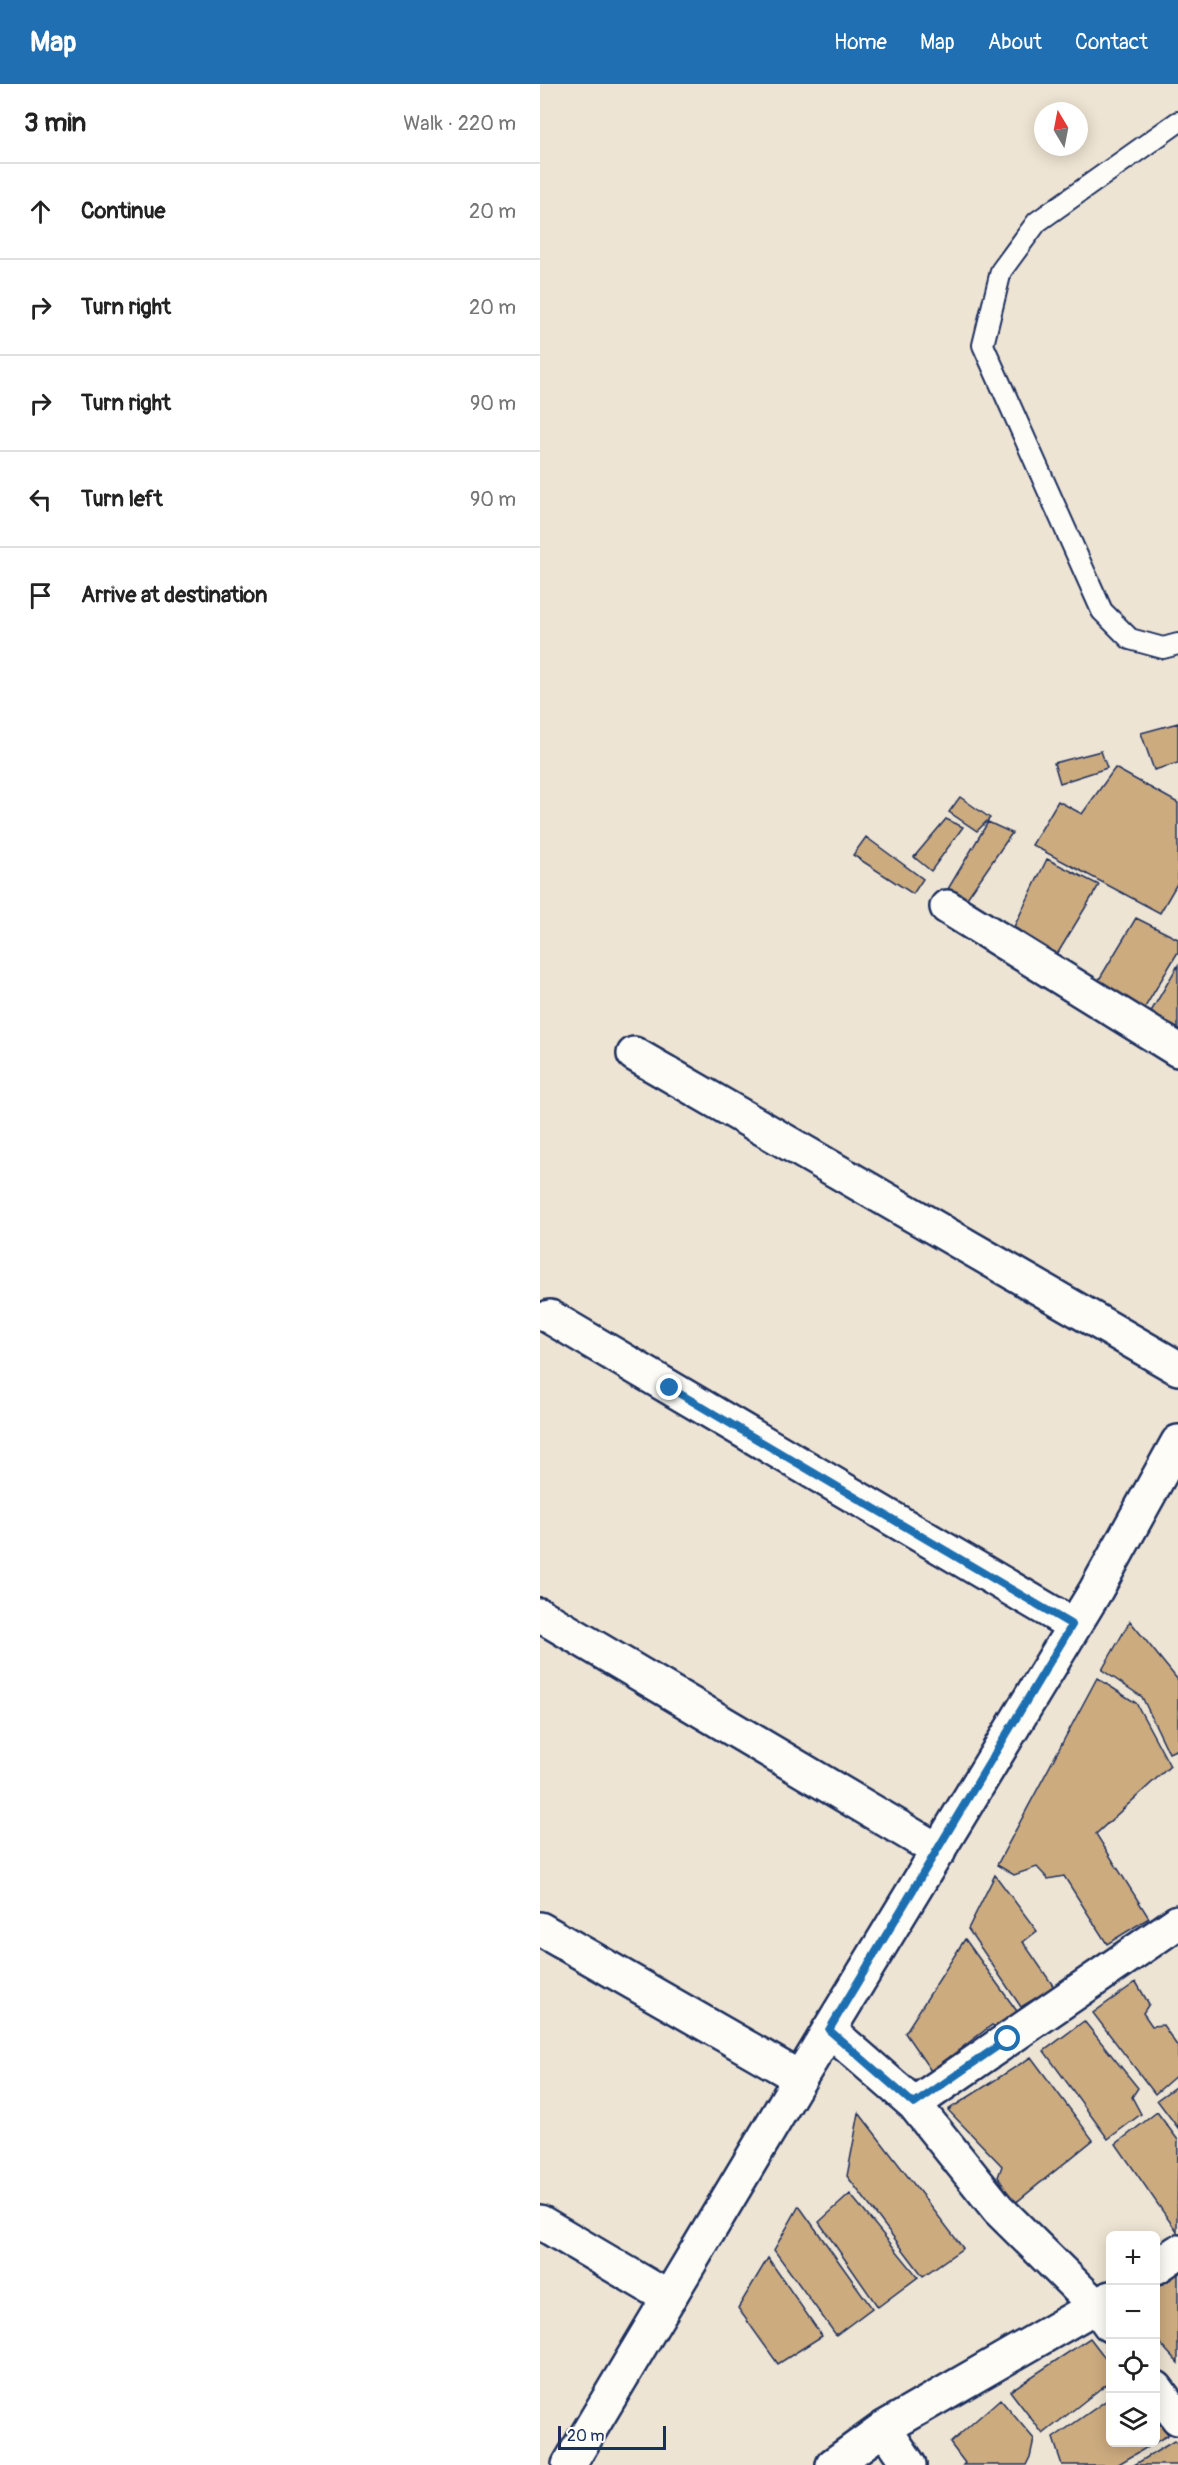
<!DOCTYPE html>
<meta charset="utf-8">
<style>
:root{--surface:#fff;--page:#f2f2f2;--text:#222;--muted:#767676;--line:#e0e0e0;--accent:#1f6fb2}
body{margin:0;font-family:Pangolin,sans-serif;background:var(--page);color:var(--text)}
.controls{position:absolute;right:18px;bottom:18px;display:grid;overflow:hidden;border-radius:9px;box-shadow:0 3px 15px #0003}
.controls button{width:54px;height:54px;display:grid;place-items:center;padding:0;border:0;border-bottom:2px solid var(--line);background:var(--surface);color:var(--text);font:30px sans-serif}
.compass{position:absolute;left:494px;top:18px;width:54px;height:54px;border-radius:50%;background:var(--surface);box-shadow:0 3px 15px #0003;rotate:350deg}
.scale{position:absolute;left:18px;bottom:15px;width:108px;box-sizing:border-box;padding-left:6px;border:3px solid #1b2f5e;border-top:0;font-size:16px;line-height:21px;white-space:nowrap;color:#1b2f5e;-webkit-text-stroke:4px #fdfcf7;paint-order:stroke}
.stop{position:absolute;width:18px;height:18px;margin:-14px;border:4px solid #1f6fb2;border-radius:50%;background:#fff}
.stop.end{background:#1f6fb2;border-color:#fff;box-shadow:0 2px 6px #0008}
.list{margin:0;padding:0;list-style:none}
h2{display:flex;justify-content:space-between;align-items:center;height:78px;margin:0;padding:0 24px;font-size:26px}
h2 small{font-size:20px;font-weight:400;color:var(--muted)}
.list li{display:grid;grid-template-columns:39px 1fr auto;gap:18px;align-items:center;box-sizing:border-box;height:96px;padding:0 24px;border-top:2px solid var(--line)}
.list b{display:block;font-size:22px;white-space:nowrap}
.list em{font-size:20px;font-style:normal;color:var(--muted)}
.icon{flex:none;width:33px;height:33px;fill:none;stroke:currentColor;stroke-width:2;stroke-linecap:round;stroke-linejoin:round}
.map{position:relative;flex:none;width:638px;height:2381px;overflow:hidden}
header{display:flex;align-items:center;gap:36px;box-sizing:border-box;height:84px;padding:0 30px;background:var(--accent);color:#fff}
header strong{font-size:28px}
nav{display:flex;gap:33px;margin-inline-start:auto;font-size:21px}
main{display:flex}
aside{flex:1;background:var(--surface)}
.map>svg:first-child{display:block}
.building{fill:#ccab7f;stroke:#1b2f5e;stroke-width:1.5}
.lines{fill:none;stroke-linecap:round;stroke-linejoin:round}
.lane-casing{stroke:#1b2f5e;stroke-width:24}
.street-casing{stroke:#1b2f5e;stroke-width:38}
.lane{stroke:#fdfcf7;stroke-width:20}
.street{stroke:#fdfcf7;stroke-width:33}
.route{stroke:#1f6fb2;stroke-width:8}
</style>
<header>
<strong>Map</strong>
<nav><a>Home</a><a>Map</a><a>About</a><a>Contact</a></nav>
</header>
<main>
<aside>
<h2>3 min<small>Walk · 220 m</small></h2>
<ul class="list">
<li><svg class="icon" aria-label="ahead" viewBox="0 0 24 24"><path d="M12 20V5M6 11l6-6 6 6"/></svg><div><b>Continue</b></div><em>20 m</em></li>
<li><svg class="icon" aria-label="right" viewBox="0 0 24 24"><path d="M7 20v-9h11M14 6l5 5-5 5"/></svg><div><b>Turn right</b></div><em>20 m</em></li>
<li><svg class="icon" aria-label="right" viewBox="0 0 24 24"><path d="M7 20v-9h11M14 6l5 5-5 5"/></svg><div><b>Turn right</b></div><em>90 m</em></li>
<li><svg class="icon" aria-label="left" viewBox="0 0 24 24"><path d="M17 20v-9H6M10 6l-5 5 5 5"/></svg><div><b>Turn left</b></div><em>90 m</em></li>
<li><svg class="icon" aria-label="arrive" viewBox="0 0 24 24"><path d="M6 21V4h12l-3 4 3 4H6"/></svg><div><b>Arrive at destination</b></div></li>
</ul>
</aside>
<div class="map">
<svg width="638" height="2381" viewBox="0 0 638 2381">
<rect width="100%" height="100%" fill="#eee4d3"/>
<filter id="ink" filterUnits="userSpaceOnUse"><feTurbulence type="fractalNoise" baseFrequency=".0167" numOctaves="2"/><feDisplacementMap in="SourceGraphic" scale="12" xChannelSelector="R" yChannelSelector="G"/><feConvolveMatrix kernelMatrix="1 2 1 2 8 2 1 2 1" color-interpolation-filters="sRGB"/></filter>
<g filter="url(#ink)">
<path class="building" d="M638 639V679L614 686 601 649Z
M561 667 567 684 520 699 514 679Z
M575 684 638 719V798L620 829 492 761 518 717 542 730Z
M420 713 450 734 437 747 409 728Z
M406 735 423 743 391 787 374 773Z
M448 738 472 749 423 820 405 810Z
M326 753 383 795 373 810 313 771Z
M507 775 559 801 513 877 468 855Z
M596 834 638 855V868L601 930 554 904Z
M638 881V948L609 931Z
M590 1537 638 1596V1665L629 1669 602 1613 562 1586Z
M557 1594 596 1619 630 1682 556 1750 609 1834 567 1860 524 1792 508 1795 497 1783 474 1791 457 1781Z
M455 1791 497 1847 483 1858 514 1903 481 1923 428 1845Z
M425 1855 479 1930 461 1947 452 1941 391 1987 365 1949Z
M596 1898 609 1920 603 1929 612 1942 623 1941 638 1963V1990L615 2010 553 1929Z
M544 1937 598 2004 592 2013 601 2030 568 2055 504 1967Z
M491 1973 553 2056 474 2120 458 2093 462 2082 408 2026Z
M638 2001V2044L617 2016Z
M617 2028 638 2056 637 2148 576 2060Z
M319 2029 423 2164 383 2192 307 2092Z
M310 2110 378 2193 338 2223 279 2138Z
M259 2122 332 2224 296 2251 234 2166Z
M228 2174 282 2252 238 2280 198 2224Z
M638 2183V2279L616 2255V2198Z
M550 2254 570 2280V2297L503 2350 470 2307Z
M570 2314V2358H616V2328L628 2351 577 2381H522L513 2354Z
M460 2315 494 2355 490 2373 486 2381H423L425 2379 410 2359Z
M634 2357 638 2361V2381H594Z"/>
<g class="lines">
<g class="lane-casing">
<path id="lane" d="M638 38 497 138 461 187 443 261 562 527 590 555 623 564 638 560"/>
</g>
<g class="street-casing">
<path id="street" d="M407 823 638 966
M94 970 638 1284
M10 1233 533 1541
M0 1531 399 1767
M0 1845 260 1994
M289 1946 374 2020 458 2125 557 2223 570 2241
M374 2020 638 1838
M0 2138 129 2214
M616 2183 638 2168
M616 2304 638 2334
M344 2344 369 2381
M29 2381 260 1994 556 1506 638 1358
M293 2381 344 2344 570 2214"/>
</g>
<use href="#lane" class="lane"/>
<use href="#street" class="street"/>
</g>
</g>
<g class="lines" filter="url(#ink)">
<path class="route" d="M130 1304 532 1541 289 1946 374 2020 468 1955"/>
</g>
</svg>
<div class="controls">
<button>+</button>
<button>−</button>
<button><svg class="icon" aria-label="locate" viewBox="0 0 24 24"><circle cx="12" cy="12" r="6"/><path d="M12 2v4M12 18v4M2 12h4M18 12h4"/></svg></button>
<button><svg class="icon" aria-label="layers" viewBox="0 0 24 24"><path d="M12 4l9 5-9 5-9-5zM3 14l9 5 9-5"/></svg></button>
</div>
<svg class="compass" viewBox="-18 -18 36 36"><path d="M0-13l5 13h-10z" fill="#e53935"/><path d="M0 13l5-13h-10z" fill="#767676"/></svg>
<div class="scale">20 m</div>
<div class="stop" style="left:468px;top:1955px"></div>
<div class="stop end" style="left:130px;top:1304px"></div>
</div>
</main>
